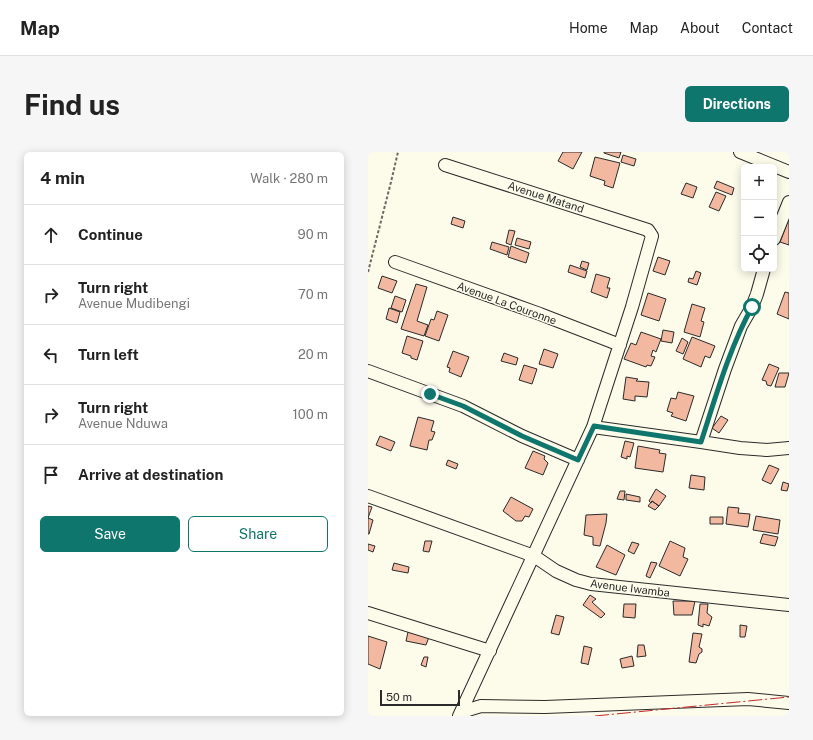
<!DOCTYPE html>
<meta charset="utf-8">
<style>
:root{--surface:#fff;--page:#f6f6f6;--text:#222;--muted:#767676;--line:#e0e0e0;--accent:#0f766e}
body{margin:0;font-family:"Public Sans",sans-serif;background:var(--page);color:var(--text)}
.controls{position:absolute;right:12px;top:12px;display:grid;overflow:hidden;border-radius:6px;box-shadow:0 2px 10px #0003}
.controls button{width:36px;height:36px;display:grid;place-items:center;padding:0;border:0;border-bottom:1px solid var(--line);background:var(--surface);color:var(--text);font:20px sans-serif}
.scale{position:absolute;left:12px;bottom:10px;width:80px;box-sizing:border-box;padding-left:4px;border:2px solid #2b2b2b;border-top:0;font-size:11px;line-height:14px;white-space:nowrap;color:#2b2b2b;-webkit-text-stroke:3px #fdfbea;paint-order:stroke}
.stop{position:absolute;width:12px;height:12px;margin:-9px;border:3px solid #0f766e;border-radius:50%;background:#fff}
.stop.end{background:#0f766e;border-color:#fff;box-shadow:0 1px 4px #0008}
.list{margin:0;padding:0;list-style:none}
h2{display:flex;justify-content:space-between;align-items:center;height:52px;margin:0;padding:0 16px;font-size:17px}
h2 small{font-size:13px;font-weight:400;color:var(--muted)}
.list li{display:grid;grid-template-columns:26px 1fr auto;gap:12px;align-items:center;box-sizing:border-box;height:60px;padding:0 16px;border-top:1px solid var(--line)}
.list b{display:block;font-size:15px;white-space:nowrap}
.list p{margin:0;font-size:13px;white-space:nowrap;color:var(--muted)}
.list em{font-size:13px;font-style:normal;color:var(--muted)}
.actions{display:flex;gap:8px;padding:12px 16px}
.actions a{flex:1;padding:9px 0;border:1px solid var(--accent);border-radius:6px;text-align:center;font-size:14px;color:var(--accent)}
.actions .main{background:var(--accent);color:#fff}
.icon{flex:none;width:22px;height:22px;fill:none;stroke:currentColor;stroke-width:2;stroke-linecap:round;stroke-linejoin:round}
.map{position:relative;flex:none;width:421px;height:564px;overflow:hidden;border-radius:6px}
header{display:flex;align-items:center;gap:24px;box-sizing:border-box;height:56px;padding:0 20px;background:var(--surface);border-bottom:1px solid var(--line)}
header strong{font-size:19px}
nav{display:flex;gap:22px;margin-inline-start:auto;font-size:14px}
.intro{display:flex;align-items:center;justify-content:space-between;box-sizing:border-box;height:96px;padding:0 24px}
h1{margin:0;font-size:28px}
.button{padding:10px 18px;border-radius:6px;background:var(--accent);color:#fff;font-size:14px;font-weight:700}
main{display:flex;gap:24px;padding:0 24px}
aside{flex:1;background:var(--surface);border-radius:6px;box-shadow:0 2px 10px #0003}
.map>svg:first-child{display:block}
.building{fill:#f2b8a0;stroke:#2b2b2b}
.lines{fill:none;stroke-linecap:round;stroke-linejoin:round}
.minor-casing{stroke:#2b2b2b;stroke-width:14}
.path{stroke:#6a6964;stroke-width:2;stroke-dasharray:3 2;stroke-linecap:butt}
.minor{stroke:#fdfbea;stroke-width:12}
.power{stroke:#c62828;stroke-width:1;stroke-dasharray:14 3 2 3;stroke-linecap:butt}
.route{stroke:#0f766e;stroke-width:5}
.labels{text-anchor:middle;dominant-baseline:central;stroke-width:3;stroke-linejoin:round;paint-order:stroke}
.street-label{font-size:11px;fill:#2b2b2b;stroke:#fdfbea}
</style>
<header>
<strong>Map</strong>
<nav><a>Home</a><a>Map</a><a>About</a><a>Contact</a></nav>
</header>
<div class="intro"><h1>Find us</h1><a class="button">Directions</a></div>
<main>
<aside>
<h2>4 min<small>Walk · 280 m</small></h2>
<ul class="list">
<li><svg class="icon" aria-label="ahead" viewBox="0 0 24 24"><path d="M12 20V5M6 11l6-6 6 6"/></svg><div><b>Continue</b></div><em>90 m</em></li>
<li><svg class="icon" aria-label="right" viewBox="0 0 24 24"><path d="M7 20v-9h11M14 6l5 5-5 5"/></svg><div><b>Turn right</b><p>Avenue Mudibengi</p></div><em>70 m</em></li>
<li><svg class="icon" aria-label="left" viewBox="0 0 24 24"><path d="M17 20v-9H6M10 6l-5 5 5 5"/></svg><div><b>Turn left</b></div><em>20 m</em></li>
<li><svg class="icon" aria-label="right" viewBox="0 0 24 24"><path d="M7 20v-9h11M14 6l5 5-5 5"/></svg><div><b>Turn right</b><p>Avenue Nduwa</p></div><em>100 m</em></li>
<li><svg class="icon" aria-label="arrive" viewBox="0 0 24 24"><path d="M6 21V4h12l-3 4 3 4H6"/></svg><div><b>Arrive at destination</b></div></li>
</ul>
<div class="actions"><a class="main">Save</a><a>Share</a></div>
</aside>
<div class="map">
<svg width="421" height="564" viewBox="0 0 421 564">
<rect width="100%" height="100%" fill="#fdfbea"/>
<path class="building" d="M195 0H214L205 17 190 9Z
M236 0H253L251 6 236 1Z
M255 3 268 7 266 14 253 10Z
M227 5 252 11 245 36 236 33 237 29 222 24Z
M349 29 366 36 364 43 346 36Z
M318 31 329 35 325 46 313 42Z
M348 40 358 44 351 59 341 55Z
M85 65 97 69 95 76 83 72Z
M421 66V93L412 90Z
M141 78 147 79 143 93 138 91Z
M149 86 163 90 161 97 147 93Z
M124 90 141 95 139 103 122 97Z
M143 94 161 101 158 111 140 105Z
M290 105 302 109 297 123 285 119Z
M214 109 221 111 219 118 212 115Z
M202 113 219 119 217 126 200 120Z
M328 119 333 121 329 133 320 130 321 126 325 127Z
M228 122 242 126 239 136H242L239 146 223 140Z
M14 124 29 129 24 141 10 136Z
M48 132 59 135 49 169 60 173 56 184 33 177Z
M417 140 421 141V167L409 162Z
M280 141 298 147 291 169 273 163Z
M27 144 38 148 34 160 23 156Z
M324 152 337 156 333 169 336 170 332 185 316 180Z
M21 156 32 160 29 171 18 167Z
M69 159 80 163 71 189 57 184 63 167 66 168Z
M295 178 306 180 304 191 293 189Z
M273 180 293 187 288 200 285 198 283 204 287 205 283 214 279 213 278 215 256 207 263 191 268 193Z
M39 184 55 189 49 208 43 206V204L34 201Z
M324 185 347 194 342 206 337 204 333 215 315 207Z
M314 186 320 190 315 202 308 199Z
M176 197 190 202 185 216 171 212Z
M85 199 101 205 93 225 81 220 82 216 79 215Z
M136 201 150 206 148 213 133 209Z
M401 212 411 216 403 234 399 233 398 229 394 228Z
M156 213 169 217 164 232 151 228Z
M411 221H421L417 235H407Z
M258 225 270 227 268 229 281 230 279 245 267 244V249L255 247Z
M310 240 326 244 318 269 303 264 305 261 299 259 303 246 308 247Z
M353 264 360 268 351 281 344 276Z
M50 265 66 269 63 279 67 280 64 288H61L59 298 42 294Z
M12 284 27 290 23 299 8 293Z
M257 289 266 291 262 305 259 304V307L253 305Z
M270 294 292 298 291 301 298 302 295 320 267 316Z
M165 299 177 304 176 307 180 311 175 323 157 316Z
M80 308 90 312 88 317 78 313Z
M401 313 411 317 403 332 394 328Z
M323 323 337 325 336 338 321 336Z
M415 330 421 332 419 339 413 338Z
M288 337 298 344 291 354 284 349 283 351 281 349Z
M252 339H257L256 348 249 347Z
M258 342 272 345V350L258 348Z
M143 345 165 357 161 365 157 364 154 369H148L135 359Z
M284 349 291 354 287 358 280 354Z
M0 354 4 355 0 366 5 368 1 382H0Z
M360 355 371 356 370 361 382 362 380 375 358 372Z
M239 362 238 371 232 394 225 393V385L216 383 218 363Z
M388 364 412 368 410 382 385 378Z
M342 365H355V372H342Z
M395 382 410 385 407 394 392 391Z
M57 389H64L61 400 55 399Z
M302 389 317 396 315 405 320 407 312 424 291 414Z
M264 390 271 392 266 402 260 399Z
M0 392 7 394 5 400 0 398Z
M239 393 257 403 248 423 228 415Z
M283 410 289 411 282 426 278 424Z
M26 411 41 415 40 421 24 418Z
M222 443 228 447 224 450 237 462 233 466 215 453Z
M305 449H327L324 463H306Z
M256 452H268L267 466 255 465Z
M332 452H340L339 461 344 465 341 474 335 472V475L330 473Z
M188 463 196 465 191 483 183 481Z
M372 473 379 474 377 485H372Z
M40 480 61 485 58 493 38 489Z
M325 481 334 482 331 495 334 497V500L331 502 328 511 321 510Z
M0 484 19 490 12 517 0 512Z
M270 493H276L278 504 269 505Z
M216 494 224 496 220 513 219 512 213 511Z
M264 504 266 514 254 516 252 507Z
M56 505H60L58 515 53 513Z"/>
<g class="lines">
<g class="minor-casing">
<path id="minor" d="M372 0 421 20
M77 13 280 78 284 84 264 155 225 275 91 564
M406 87 421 50
M27 110 172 162 252 193
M0 219 95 254 154 284 210 308
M225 275 333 290 372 296 399 298 421 296
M333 290 357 217 373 174 384 155 389 142 396 117
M0 344 166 404 188 419 208 428 223 432 421 453
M0 461 122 499
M91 564 100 558 113 554 177 555 380 547 421 551"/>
</g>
<path class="path" d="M0 120 23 30 30 0"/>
<use href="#minor" class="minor"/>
<path class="power" d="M227 564 421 545"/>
</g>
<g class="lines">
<path class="route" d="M62 242 95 254 154 284 210 308 226 274 333 290C348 244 361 197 384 155"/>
</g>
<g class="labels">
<g class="street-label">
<text transform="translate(178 45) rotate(18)">Avenue Matand</text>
<text transform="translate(139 151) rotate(20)">Avenue La Couronne</text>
<text transform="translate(262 436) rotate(7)">Avenue Iwamba</text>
</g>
</g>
</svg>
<div class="controls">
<button>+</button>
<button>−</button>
<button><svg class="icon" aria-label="locate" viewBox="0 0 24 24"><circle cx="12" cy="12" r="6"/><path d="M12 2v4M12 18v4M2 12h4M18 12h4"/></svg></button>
</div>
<div class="scale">50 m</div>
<div class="stop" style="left:384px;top:155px"></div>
<div class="stop end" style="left:62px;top:242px"></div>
</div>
</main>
